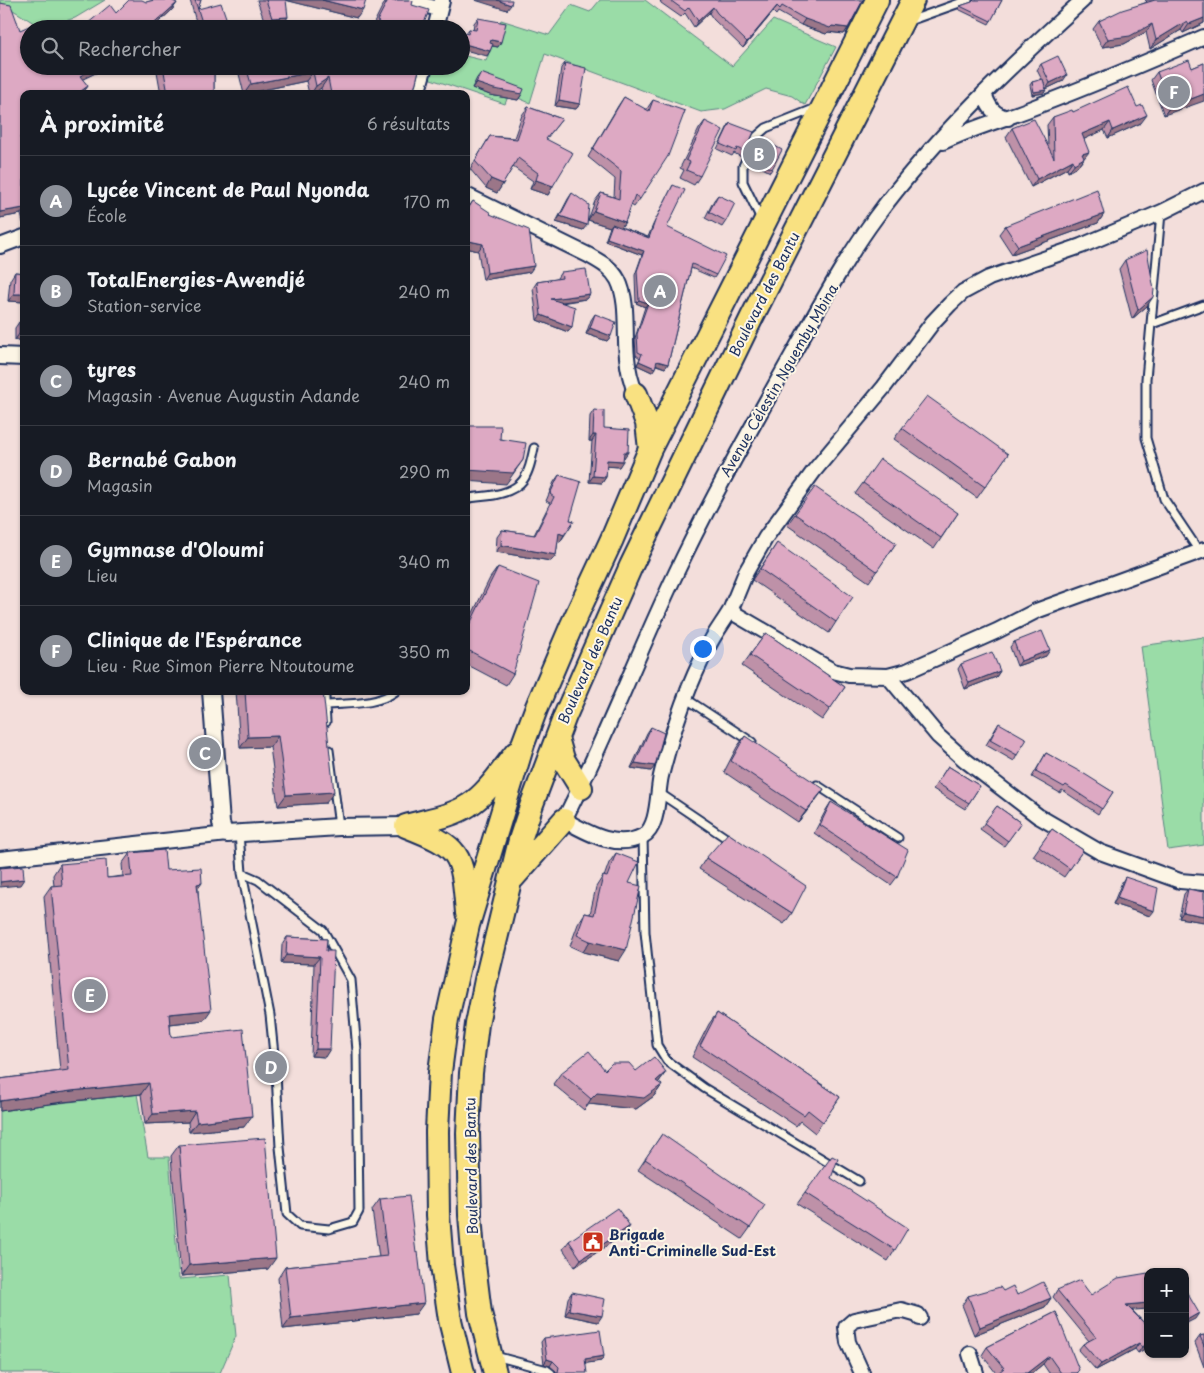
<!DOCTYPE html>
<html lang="fr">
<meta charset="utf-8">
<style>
:root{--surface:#171b24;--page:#242831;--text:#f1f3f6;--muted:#9ea1a6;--line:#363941;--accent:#8c9099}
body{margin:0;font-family:"Playpen Sans",sans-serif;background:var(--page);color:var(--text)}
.controls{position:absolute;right:15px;bottom:15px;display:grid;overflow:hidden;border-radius:10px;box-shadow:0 1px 4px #0004}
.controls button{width:45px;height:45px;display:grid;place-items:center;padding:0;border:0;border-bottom:1px solid var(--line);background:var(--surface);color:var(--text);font:25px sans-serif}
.you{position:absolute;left:702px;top:648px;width:18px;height:18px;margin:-12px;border:4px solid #fff;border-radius:50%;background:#1a73e8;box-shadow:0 0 0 8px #1a73e833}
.badge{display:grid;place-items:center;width:32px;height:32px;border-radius:50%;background:var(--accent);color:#fff;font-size:16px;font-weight:700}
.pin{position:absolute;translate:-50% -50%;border:2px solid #fff;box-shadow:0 1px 5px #0006}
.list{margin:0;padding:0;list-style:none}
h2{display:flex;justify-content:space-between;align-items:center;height:65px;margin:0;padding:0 20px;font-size:21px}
h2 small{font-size:16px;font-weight:400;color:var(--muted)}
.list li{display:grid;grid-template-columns:32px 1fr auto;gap:15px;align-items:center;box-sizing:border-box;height:90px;padding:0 20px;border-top:1px solid var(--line)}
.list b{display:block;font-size:19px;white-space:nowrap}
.list p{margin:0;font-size:16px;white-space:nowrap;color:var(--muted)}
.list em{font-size:16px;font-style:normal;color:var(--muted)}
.icon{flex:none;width:28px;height:28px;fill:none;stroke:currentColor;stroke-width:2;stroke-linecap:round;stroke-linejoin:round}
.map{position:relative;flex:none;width:1204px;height:1373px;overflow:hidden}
.search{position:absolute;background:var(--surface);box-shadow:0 1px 4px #0004;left:20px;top:20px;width:450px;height:55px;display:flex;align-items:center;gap:12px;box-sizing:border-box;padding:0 18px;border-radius:28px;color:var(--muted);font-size:19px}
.panel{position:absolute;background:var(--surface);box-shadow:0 1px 4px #0004;left:20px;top:90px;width:450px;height:605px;border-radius:10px}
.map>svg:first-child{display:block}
.green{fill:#9adca7;stroke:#5a8682}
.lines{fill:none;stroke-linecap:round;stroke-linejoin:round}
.service-casing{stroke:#1b2f5e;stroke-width:11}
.minor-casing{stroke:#1b2f5e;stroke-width:18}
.tertiary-casing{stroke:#1b2f5e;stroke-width:20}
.trunk-casing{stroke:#1b2f5e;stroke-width:26}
.service{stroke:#fcf5e5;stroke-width:7}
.minor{stroke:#fcf5e5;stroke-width:14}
.tertiary{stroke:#fcf5e5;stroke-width:16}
.trunk{stroke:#f9e181;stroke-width:22}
.wall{fill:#be91a8;stroke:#1b2f5e}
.shaded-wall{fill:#9b7688;stroke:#1b2f5e}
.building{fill:#dda9c3;stroke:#1b2f5e}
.labels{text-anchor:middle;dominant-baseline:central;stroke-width:4;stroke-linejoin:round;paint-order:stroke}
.street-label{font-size:14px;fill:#1b2f5e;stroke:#fcf5e5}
.poi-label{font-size:14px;font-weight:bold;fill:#1b2f5e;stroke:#fcf5e5;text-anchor:start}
</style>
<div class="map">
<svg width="1204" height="1373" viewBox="0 0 1204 1373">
<rect width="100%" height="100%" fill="#f3dedb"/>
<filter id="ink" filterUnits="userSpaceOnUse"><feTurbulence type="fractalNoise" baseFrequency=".02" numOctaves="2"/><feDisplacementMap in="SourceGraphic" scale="10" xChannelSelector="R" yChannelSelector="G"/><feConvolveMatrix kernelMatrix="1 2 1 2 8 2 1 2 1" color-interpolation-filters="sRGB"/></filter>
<g filter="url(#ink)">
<path class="green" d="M0 0H105L75 18 42 28 0 2Z
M600 0H645L732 66 773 20 836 47 805 105 792 96 766 89 725 109 701 112 545 54 530 103 509 94 505 104 425 77 428 66H461V55L486 61 501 20 549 35 571 5 590 12Z
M1204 637V845L1168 850 1141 646Z
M137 1094 148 1157H169L179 1279 230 1275 236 1336 220 1373H0V1110Z"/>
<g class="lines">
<g class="service-casing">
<path id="service" d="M909 21 968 0
M1161 213 1146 379V438L1164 499 1199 551
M761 219 743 182V166L757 136 766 128 816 108
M1152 324 1204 305
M466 499C476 496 484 497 494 495 525 489 528 476 534 448
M325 691V705
M685 698 752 742
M326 722 325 705C348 703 376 706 396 691
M329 750 339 826
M817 785 898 838
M658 792 732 842
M239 833 242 873 270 1015 276 1074 280 1147 287 1214 300 1226 329 1229 353 1222 359 1211 357 1051 351 980 323 930 258 880 242 873
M643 836 645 932 657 1045 667 1061 704 1088 859 1181
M495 1356 547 1370 551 1373"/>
</g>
<g class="minor-casing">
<path id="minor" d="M399 0 440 9
M1083 0C1009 67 935 137 876 217 845 259 820 306 794 352 753 425 712 497 676 573 637 655 605 740 564 820 588 833 616 850 643 836 659 827 657 793 661 776 672 732 687 687 708 647 714 634 723 623 730 611L833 671 849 675 888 676 907 671 997 631 1036 611 1204 550
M435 29 442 1
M984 93C988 106 993 115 1008 118
M417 94 425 66
M943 142C972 128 1002 120 1032 108 1090 86 1147 62 1204 37
M466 195 588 255C600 262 611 267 618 280 629 302 624 333 627 357 628 370 631 382 636 394
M0 246 24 237
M730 611 746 572 766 537 814 471 884 387 933 322 950 304 963 292 989 278 1081 246 1162 212 1204 191
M888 676 938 736 965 760 1038 816 1100 852 1180 881 1204 883
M0 859 227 834
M970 1354 976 1373
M862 1373 848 1342 846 1327 854 1320 901 1310 918 1315 920 1318"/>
</g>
<g class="tertiary-casing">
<path id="tertiary" d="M0 356 24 357
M211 691 221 823 223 830 227 834 339 827 406 826"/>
</g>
<g class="trunk-casing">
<path id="trunk" d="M636 394 647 423 650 449
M557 738 563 759 581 788
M406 826C426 820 451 817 469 805 488 793 502 770 516 753
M406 826C463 848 462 854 467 913
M513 878 564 820
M463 1373 450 1320 442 1265 438 1215 437 1131 440 1072 447 1019 468 925 523 744 536 709 571 627 612 539 650 449 877 0
M495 1373 480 1313 474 1264 470 1215 468 1133 471 1073 477 1024 486 980 520 840 532 804 565 716 631 566 752 317 913 0"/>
</g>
<use href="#service" class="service"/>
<use href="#minor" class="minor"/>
<use href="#tertiary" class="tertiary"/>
<use href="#trunk" class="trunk"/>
</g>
<path class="wall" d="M153 0H171L177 3 172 10 151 29H84L87 24Z
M190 0H201L198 9 230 29H198Z
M257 0H366L357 18 286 0 283 25 266 26Z
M387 0H409L422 29H371L382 7Z
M660 0H863L848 28 844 34 828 32 826 34 801 25 778 12 776 15 773 12 743 48 713 19 709 13 694 27 685 13 681 17 661 3Z
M973 0H1002L989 24 958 9 960 6 972 2Z
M1145 0H1204V23L1183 33 1181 30 1150 49 1146 32 1124 44 1102 47 1093 29 1099 21 1147 2Z
M0 3 20 30 29 66H107L106 68 82 79 88 86 82 94H24V139L21 141 24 154V223H23L21 214 0 218Z
M478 18 498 47 492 46 490 51 487 56 466 33 469 29 473 30 474 23Z
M565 63 580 104 576 109 555 106 561 68Z
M1204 63 1164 115 1151 80 1157 72 1192 68Z
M1041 64 1063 81 1046 89 1044 93 1032 95 1030 85 1032 82 1042 80 1037 70Z
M156 66H214V94H161Z
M237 66H420L413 94H322L321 88 313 94H309L306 81 244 94Z
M481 73 522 94 518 100 490 95 472 88 477 78Z
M624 97 646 110 653 100 640 199 634 207 631 205 625 222 621 227 648 237 653 225 673 185 667 227 716 275 714 278 691 268 668 364 665 368 656 365 652 372 637 365 640 358 636 355 635 338 645 307 636 303 635 275 642 255 605 241 610 227 588 220 595 201 601 193 614 197 615 179 588 157 618 106Z
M528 107 562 119 546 139 553 186 548 195 530 189 533 181 513 167 497 193 486 188 470 169 490 136 514 138 522 115Z
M1073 112 1141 123 1108 138 1104 130 1084 139 1083 160 1078 166 1068 172 1067 168 1031 187 1006 137 1012 128 1048 145 1047 125 1053 117Z
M705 121 700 176 694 185 680 178 684 170 680 168 699 129Z
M730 123 745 152 741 157 734 153 732 156 717 149 727 128Z
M762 139 772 169 770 172 751 162Z
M572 193 583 230 556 222 568 199Z
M718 195 726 221 722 227 705 218 714 200Z
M473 201 490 214 530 272 483 280 478 251 466 248V211Z
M1104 214 1098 223 1012 254 999 234 1005 226Z
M1125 260 1147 306 1132 319 1119 269Z
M15 272 24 273V302L8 301 10 280Z
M561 272 590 294 586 299 561 303 572 327 568 332 537 320 533 288 537 282 557 279V278Z
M595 314 611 336 607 341 586 334 591 320Z
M19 322H24V340H15V328Z
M594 410 604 428 628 452 623 458 619 467 607 466 606 477 602 483 589 482 592 441H589L590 416Z
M902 428 1008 454 977 498 894 439Z
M559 475 570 520 574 521 560 542 558 541 556 555 551 561 496 552 497 537 502 530 534 535 550 503 546 501 554 482Z
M863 483 958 513 934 549 855 494Z
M795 514 896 543 869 582 787 525Z
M777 543 836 622 829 633 752 580Z
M498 567 513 674 506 685 466 664V627L490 578Z
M766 633 845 687 822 720 742 666Z
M1014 642 1046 656 1017 666 1010 647Z
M961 664 1000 671 996 677 965 689 958 669Z
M236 691H323L326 803 278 806 270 747 240 748Z
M999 723 1017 755 1014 761 986 745Z
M651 727V771L631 768 647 733Z
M745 736 816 800 798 822 724 772 737 747Z
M1046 753 1113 792 1098 814 1062 790 1060 793 1032 777Z
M948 766 980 786 965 809 933 789Z
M831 802 897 877 891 885 814 833 826 810Z
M997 806 1021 823 1004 846 980 829Z
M1052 829 1083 850 1064 877 1033 856Z
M130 853 166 870 198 889 204 1020 170 1024 171 1037 244 1127 189 1132 188 1122 145 1124 141 1094 63 1102 0 1111V1079L60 1071 44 896 51 886H54L53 875 60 864 107 878 123 876 122 864Z
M616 853 629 883 619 961 583 952 570 946 578 924 585 913 590 914 596 887 603 876 604 877 609 863Z
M706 858 792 913 784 924 699 869Z
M1125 877 1150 916 1113 904 1122 882Z
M1188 889 1204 892V922L1179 918 1184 894Z
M287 937 327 939 325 1057 311 1056 314 964 281 963 282 945Z
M717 1013 840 1097 815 1133 800 1121 796 1126 692 1057 709 1024Z
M605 1070 636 1071 666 1072 658 1083 662 1085 654 1096 636 1109 589 1104 584 1110 553 1084 561 1073Z
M662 1134 750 1228 742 1239 638 1170Z
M179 1145 268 1269 181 1276 171 1156Z
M831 1178 895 1250 888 1261 797 1204 805 1193Z
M380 1199 416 1314 283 1329 278 1278 285 1267 379 1257 372 1210Z
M630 1226 624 1234 575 1267 563 1249 569 1241Z
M1057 1290 1091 1295 1132 1310 1148 1327V1347L1138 1353 1135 1349 1096 1370 1078 1350 1083 1344 1089 1341 1053 1297Z
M1003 1291 1017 1295 1051 1298 1045 1307 974 1335 962 1305 968 1296Z
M572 1292 598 1322 565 1315 568 1298Z
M1056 1312 1077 1373H1049L1043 1364 1032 1373H996L982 1355 987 1347Z
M1204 1335V1367L1195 1343 1200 1336Z
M544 1338 604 1356 601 1361 586 1363 556 1373V1371L550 1366 544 1364 541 1342Z"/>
<path class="shaded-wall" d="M285 0H322L363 10 357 18Z
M475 0H497L511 5 507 10Z
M177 3 172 10 151 29H148Z
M777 6 773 12 743 48 747 42Z
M713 7 709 13 694 27 698 21Z
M288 17 283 25 266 26 272 18Z
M1204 18V23L1183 33 1189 24Z
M805 19 832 26 848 28 844 34 828 32 826 34 801 25Z
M1187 21 1181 30 1150 49 1156 40Z
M1152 24 1146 32 1124 44 1102 47 1108 39Z
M491 40 501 42 498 47 488 45Z
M461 43 490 51 487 56 461 49Z
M99 66H107L106 68 75 83 80 76Z
M313 72 306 81 244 94 251 84Z
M1067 75 1063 81 1046 89 1050 83Z
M328 78 321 88 313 94H311L316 86Z
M476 83 522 94 518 100 490 95 472 88Z
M88 86 82 94H77Z
M1046 90 1044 93 1032 95 1034 92Z
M1204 94V101L1164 115 1170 107Z
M559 100 580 104 576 109 555 106Z
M1147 115 1141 123 1108 138 1113 130Z
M1110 122 1104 130 1076 143 1082 134Z
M24 134V139L23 141 15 144 20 137Z
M1089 152 1078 166 1068 172 1082 154Z
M1073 160 1067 168 1031 187 1037 179Z
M491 179 503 184 497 193 486 188Z
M536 180 553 186 548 195 530 189Z
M24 208V210L21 214 0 218V212Z
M594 211 625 222 619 230 612 224 610 227 588 220Z
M1104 214 1098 223 1012 254 1018 246Z
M560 216 587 225 583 230 556 222Z
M607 238 644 251 642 255 605 241Z
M469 241 483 244 478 251 466 248V242Z
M534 266 530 272 483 280 487 273Z
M14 294H24V302L8 301Z
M590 294 586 299 547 304 551 299Z
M1153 297 1147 306 1132 319 1138 310Z
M639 300 648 303 645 307 636 303Z
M541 315 572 327 568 332 537 320Z
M590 328 611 336 607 341 586 334Z
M19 334H24V340H15Z
M639 361 655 368 652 372 637 365Z
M657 361 668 364 665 368 655 364Z
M593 435H596L592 441H589Z
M624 452H628L624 458 620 457Z
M523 460 506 484 466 481V470Z
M607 460 623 461 619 467 603 466Z
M593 476 606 477 602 483 589 482Z
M559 533 564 535 560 542 554 540Z
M501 545 556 555 551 561 496 552Z
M1050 650 1046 656 1017 666 1021 661Z
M1000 671 996 677 965 689 969 683Z
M278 736 270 747 240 748 248 737Z
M635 763 655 766 651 771 631 768Z
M824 789 816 800 798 822 806 811Z
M334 792 326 803 278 806 286 795Z
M24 879 20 885 0 887V882Z
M202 883 194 894 197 884Z
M1117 898 1154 911 1150 916 1113 904Z
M1183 912 1204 916V922L1179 918Z
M590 941 626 950 619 961 583 952Z
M286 955 320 957 314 964 281 963Z
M211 1010 204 1020 161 1025 169 1014Z
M316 1049H330L325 1057 311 1056Z
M666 1072 658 1083 656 1081Z
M149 1083 141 1094 63 1102 0 1111V1101L71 1091Z
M662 1085 654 1096 636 1109 589 1104 584 1110 591 1099 597 1093Z
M195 1111 188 1122 145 1124 153 1114Z
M252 1116 244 1127 189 1132 197 1122Z
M630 1226 624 1234 575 1267 581 1259Z
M276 1258 268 1269 181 1276 189 1265Z
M1051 1298 1045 1307 974 1335 980 1327Z
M424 1303 416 1314 283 1329 291 1318Z
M1148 1303V1309L1122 1311 1126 1305Z
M569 1310 602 1316 598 1322 565 1315Z
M1199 1313 1195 1319 1185 1324V1321Z
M1139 1343 1135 1349 1096 1370 1101 1364Z
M1148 1344V1347L1138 1353 1142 1347Z
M604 1356 601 1361 582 1364 585 1359Z
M1049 1356 1043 1364 1032 1373H1027Z
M547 1359 553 1361 550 1366 544 1364Z"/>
<path class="building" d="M129 0H142L146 2 154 0H171L177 3 148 29H92L87 24 110 5 116 13Z
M195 0H201L198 9 221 3 230 29H204Z
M266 0H286L288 17 272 18Z
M322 0H366L363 10Z
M388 0H394L396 1V0H409L413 1 412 5 429 10 422 29H377L379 22 377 21Z
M497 0H512L511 5Z
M670 0H863L848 28 832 26 830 28 805 19 782 6 780 9 777 6 747 42 717 13 713 7 698 21 689 7 685 11Z
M974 0H1002L991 21 960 6 972 2Z
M1155 0H1204V18L1189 24 1187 21 1156 40 1152 24 1130 36 1108 39 1099 21 1122 10Z
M0 3 11 5 20 30 36 23 38 29H29V66H99L80 76 88 86 77 94H24V135L20 137 24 154V208L0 212Z
M478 18 506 23 501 42 491 40 490 43 493 44 490 51 461 43V31L468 34 469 29 476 30Z
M1058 56 1067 75 1050 83 1041 64Z
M1189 60 1192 68 1204 63V94L1170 107 1157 72Z
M565 63 586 68 580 104 559 100Z
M163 66H214V94H168Z
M246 66H420L413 94H331L328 78 316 86 313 72 251 84Z
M481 73 524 89 522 94 494 89 476 83Z
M1043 79 1046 90 1034 92 1032 82Z
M1128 87 1137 107 1142 105 1147 115 1113 130 1110 122 1082 134 1089 152 1082 154 1084 158 1074 164 1073 160 1037 179 1012 128 1034 119 1054 158 1053 117 1072 110 1073 112Z
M624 97 649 111 653 100 685 111 668 156 640 199 635 195 625 222 594 211 601 193 619 199 621 171 593 149Z
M528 107 562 119 546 139 573 153 553 186 536 180 538 173 518 158 503 184 491 179 475 161 490 136 517 139Z
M705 121 723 130 700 176 686 170 690 162 686 160Z
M730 123 754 132 745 152 737 148 736 151 720 144Z
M762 139 782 150 772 169 753 159Z
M673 185 685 190 667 227 726 256 716 275 692 264 668 364 657 361 655 368 639 361 642 354 638 352 637 334 648 303 639 300 637 271 644 251 607 238 612 224 649 238 655 221Z
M1097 189 1104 214 1018 246 1005 226Z
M572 193 589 205 587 225 560 216Z
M718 195 735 203 726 221 709 212Z
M473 201 491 213 490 214 529 230 534 266 487 273 483 244 469 241 466 242V212Z
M1147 250 1154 290 1153 297 1138 310 1125 260Z
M586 269 590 294 551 299 575 307 572 327 541 315 537 282 562 278 561 272Z
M15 272 24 273V294H14Z
M595 314 616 322 611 336 590 328Z
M19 322H24V334H19Z
M927 396 1008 454 985 487 902 428Z
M594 410 604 411V428L629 430 628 452H624L623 461 607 460 606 477 593 476 596 435H593Z
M466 426H501L500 439 526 443 523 460 513 473 466 470Z
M880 459 958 513 941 538 863 483Z
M559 475 581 482 570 520 574 521 564 535 559 533 556 555 501 545 502 530 535 535 554 497 550 494Z
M815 487 896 543 877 571 795 514Z
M777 543 853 597 836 622 760 569Z
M498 567 539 583 513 674 466 649V632Z
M1042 631 1050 650 1021 661 1014 642Z
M766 633 845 687 830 709 750 655Z
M992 652 1000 671 969 683 961 664Z
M245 691H323L334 792 286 795 278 736 248 737Z
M999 723 1027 739 1017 755 990 740Z
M651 727 664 733 655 766 635 763Z
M745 736 824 789 806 811 731 761Z
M1046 753 1086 775 1113 792 1102 809 1066 785 1064 787 1036 771Z
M948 766 980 786 969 803 937 783Z
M831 802 908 850 897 877 820 825Z
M997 806 1021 823 1008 841 984 823Z
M1052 829 1083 850 1070 869 1039 847Z
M728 833 806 886 792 913 706 858Z
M164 850 166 870 201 868 202 883 197 884 211 1010 169 1014 171 1037 243 1029 252 1116 197 1122 195 1111 153 1114 149 1083 71 1091 0 1101V1079L69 1070 51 886 62 885 60 864 106 860 107 878 132 876 130 853Z
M616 853 639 862 629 883 641 886 626 950 590 941 577 935 585 913 594 915 603 876 607 877Z
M23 866 24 879 0 882V868Z
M1125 877 1158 888 1154 911 1117 898Z
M1188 889 1204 892V916L1183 912Z
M287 937 327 939 326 951H334L330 1049H316L320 957 286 955Z
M717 1013 840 1097 823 1122 808 1110 804 1115 700 1046Z
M589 1051 605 1070 612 1063H629L636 1071 654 1057 666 1072 656 1081 662 1085 644 1098 597 1093 591 1099 561 1073Z
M662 1134 765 1205 750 1228 645 1159Z
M265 1138 276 1258 189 1265 179 1145Z
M832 1156 838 1159 831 1178 908 1228 895 1250 805 1193Z
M409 1196 416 1253 418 1252 424 1303 291 1318 285 1267 387 1256 380 1199Z
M617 1208 630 1226 581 1259 569 1241Z
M1148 1273V1303L1126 1305 1148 1327V1344L1142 1347 1139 1343 1101 1364 1083 1344 1096 1337 1057 1290 1080 1280 1091 1295 1118 1278Z
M1043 1282 1051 1298 980 1327 968 1296 1000 1287 1003 1291 1013 1286 1017 1295Z
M1186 1291 1199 1313 1185 1321V1292Z
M572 1292 605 1299 602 1316 569 1310Z
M1056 1312 1079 1370 1076 1373H1061L1049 1356 1027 1373H998L1004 1368 987 1347Z
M600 1330 604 1356 585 1359 587 1373H556L558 1372 559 1367 553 1361 547 1359 544 1338Z
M1204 1335V1346L1200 1336Z"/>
</g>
<defs>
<g id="civic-square" transform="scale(1.125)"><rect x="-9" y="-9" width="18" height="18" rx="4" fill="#c8321e" stroke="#fcf5e5"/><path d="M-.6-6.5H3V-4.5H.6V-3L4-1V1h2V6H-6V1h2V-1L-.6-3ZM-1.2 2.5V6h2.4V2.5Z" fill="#fff"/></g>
</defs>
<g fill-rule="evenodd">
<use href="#civic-square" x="593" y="1242"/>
</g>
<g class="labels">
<g class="street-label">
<text transform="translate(764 294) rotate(-63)">Boulevard des Bantu</text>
<text transform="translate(779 380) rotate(-60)">Avenue Célestin Nguemby Mbina</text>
<text transform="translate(590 660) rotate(-66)">Boulevard des Bantu</text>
<text transform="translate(471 1166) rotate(-91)">Boulevard des Bantu</text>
</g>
<g class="poi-label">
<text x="609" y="1234">Brigade<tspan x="609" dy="16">Anti-Criminelle Sud-Est</tspan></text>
</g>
</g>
</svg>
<div class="controls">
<button>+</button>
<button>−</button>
</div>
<div class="you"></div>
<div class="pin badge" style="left:660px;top:291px">A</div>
<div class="pin badge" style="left:759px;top:154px">B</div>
<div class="pin badge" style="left:205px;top:753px">C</div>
<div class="pin badge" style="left:271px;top:1067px">D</div>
<div class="pin badge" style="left:90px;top:995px">E</div>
<div class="pin badge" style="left:1174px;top:92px">F</div>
<div class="search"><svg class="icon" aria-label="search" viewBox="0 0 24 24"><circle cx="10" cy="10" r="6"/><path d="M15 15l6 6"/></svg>Rechercher</div>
<section class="panel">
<h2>À proximité<small>6 résultats</small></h2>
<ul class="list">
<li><span class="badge">A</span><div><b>Lycée Vincent de Paul Nyonda</b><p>École</p></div><em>170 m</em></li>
<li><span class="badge">B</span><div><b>TotalEnergies-Awendjé</b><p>Station-service</p></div><em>240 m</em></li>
<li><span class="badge">C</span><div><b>tyres</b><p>Magasin · Avenue Augustin Adande</p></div><em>240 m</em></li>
<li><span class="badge">D</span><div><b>Bernabé Gabon</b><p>Magasin</p></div><em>290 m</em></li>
<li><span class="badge">E</span><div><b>Gymnase d'Oloumi</b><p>Lieu</p></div><em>340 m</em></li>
<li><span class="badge">F</span><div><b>Clinique de l'Espérance</b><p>Lieu · Rue Simon Pierre Ntoutoume</p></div><em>350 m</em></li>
</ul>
</section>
</div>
